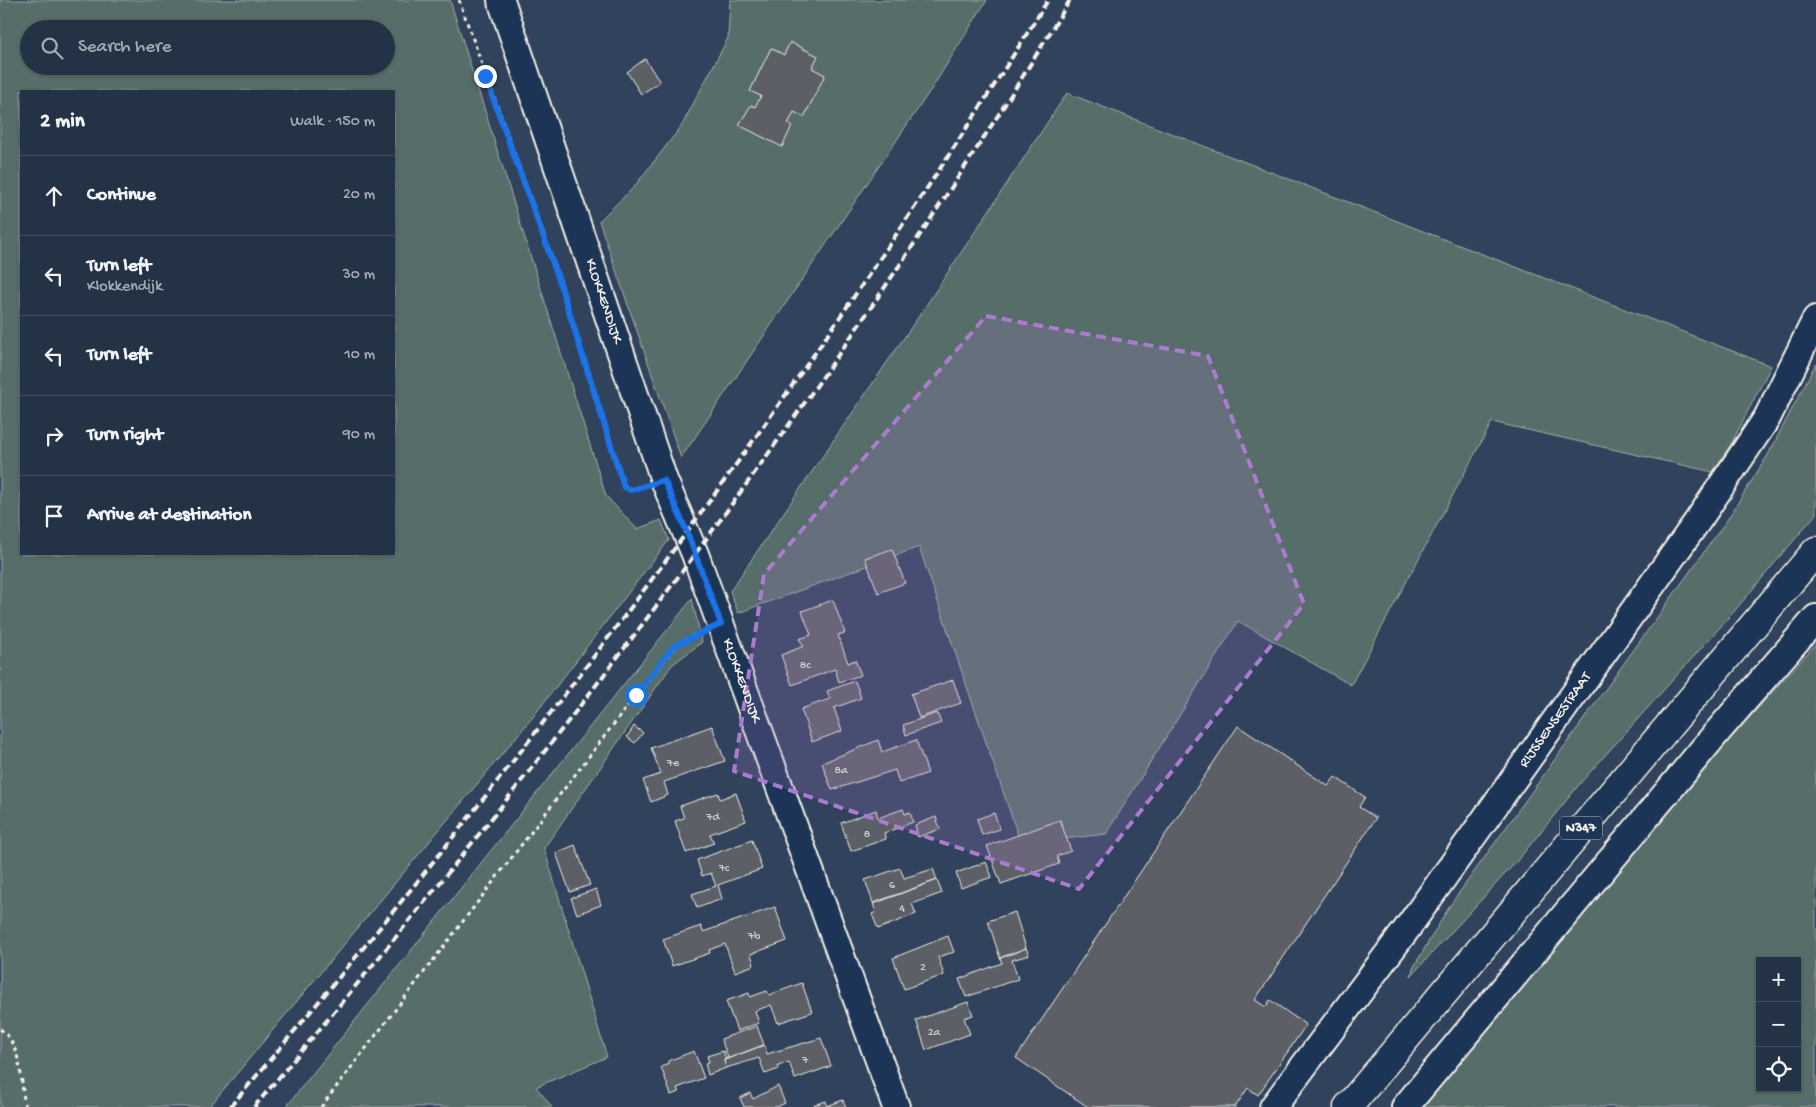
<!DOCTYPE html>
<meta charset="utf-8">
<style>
:root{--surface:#243245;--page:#2c3a4c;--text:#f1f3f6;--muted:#a3aab3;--line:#414d5e}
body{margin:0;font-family:"Gochi Hand",sans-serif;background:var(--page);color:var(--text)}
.controls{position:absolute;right:15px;bottom:15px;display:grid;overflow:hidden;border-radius:0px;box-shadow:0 1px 4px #0004}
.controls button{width:45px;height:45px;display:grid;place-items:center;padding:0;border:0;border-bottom:1px solid var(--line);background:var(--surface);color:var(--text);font:25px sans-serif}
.stop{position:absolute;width:15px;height:15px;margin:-11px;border:4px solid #1a73e8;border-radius:50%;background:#fff}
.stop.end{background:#1a73e8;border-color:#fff;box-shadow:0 1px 5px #0008}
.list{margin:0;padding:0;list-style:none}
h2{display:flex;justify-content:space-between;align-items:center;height:65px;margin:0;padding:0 20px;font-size:21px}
h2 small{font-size:16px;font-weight:400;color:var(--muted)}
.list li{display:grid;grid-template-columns:32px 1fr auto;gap:15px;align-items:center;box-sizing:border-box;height:80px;padding:0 20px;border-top:1px solid var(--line)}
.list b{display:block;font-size:19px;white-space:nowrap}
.list p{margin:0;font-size:16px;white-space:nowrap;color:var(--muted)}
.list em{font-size:16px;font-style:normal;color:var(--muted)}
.icon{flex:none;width:28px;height:28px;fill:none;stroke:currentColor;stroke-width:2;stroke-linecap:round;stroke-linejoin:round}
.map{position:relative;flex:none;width:1816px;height:1107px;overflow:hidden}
.search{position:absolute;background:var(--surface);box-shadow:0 1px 4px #0004;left:20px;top:20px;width:375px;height:55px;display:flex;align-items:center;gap:12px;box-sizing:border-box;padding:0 18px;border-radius:28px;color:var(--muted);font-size:19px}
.panel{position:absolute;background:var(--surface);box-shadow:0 1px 4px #0004;left:20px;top:90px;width:375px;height:465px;border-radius:0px}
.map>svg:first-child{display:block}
.green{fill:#576d69;stroke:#a6afa8;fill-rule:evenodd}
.building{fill:#5b5f66;stroke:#f4f1e8}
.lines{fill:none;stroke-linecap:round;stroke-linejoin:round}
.minor-casing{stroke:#f4f1e8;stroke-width:30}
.primary-casing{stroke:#f4f1e8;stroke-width:31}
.path{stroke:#f4f1e8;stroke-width:3;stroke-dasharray:4 4;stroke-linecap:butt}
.minor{stroke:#1d3557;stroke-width:26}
.primary{stroke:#1d3557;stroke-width:28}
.rail{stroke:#f4f1e8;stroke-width:4;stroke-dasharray:8 4;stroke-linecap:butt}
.route{stroke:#1a73e8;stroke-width:6}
.marked{fill:#ab7bcf;fill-opacity:0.2;stroke:#ab7bcf;stroke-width:4;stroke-dasharray:10 6;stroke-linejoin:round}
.labels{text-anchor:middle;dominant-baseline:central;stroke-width:4;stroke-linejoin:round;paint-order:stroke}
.number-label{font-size:12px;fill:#ceccc8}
.shield{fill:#1d3557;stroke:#b4b9bc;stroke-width:1}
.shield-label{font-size:14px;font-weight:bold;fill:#f4f1e8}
.street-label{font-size:15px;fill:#f4f1e8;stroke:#1d3557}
</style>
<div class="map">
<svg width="1816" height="1107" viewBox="0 0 1816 1107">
<rect width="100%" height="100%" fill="#30425c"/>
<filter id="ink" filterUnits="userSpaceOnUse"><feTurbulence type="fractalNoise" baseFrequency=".02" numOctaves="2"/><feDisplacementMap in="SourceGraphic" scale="10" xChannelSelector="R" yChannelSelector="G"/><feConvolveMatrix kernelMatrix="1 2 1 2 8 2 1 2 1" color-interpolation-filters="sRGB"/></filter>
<g filter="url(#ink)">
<path class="green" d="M0 0H450L606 496 637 529 661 520 669 540 532 718 209 1107H0ZM29 29H386V66H29ZM21 91H394V554H21Z
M730 0H987L932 88 681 458 599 221 634 187 681 127 728 38Z
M1067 93 1771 366 1731 444 1713 472 1492 422 1351 685 1238 621 1106 834 1021 844 919 547 738 613 730 591 921 313Z
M1816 363V514L1731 615 1583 780 1517 861 1411 976 1413 968 1451 904 1727 520 1768 455Z
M692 599 702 642 672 665 544 848 607 1057 536 1087 552 1107H286Z
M1816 644V1107H1419L1631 848ZM1760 961H1797V1088H1760Z"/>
<path class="building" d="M790 42 818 56 812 68 825 75 804 117 794 112 788 124 792 126 782 147 739 125 751 105 755 107 761 96 750 91 771 48 784 55Z
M645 59 660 82 641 94 627 72Z
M892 549 905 583 878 593 865 558Z
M833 600 845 633 838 635 848 663 855 660 861 675 839 682 835 669 792 685 781 655 804 646 799 639 811 635 802 611Z
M953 680 961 703 919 718 911 694Z
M855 681 861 698 834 708 842 731 812 742 801 709 830 699 827 691Z
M937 713 941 723 906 735 903 725Z
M634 726 643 733 635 743 627 737Z
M712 726 725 761 664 782 668 795 651 802 643 780 661 774 651 748Z
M1238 726 1328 786 1335 777 1365 797 1359 807 1376 818 1255 1000 1266 1007 1270 1000 1306 1025 1258 1095 1248 1088 1235 1107H1088L1016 1058Z
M878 740 882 752 916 740 928 773 899 783 895 770 832 790 822 763Z
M718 793 720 799 736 793 746 821 710 834 714 843 686 853 675 821 684 818 680 806Z
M903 809 905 814 910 812 913 822 884 833 886 839 851 851 841 823 876 810 878 818Z
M994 813 1000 829 982 835 977 819Z
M936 817 940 829 918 837 915 825Z
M1060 820 1071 851 1057 856 1059 864 1001 884 987 846Z
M752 840 762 869 718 885 722 899 697 908 692 894 716 886 711 873 702 876 697 860Z
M575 845 590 885 570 892 556 853Z
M986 862 992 877 961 888 956 873Z
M900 868 904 878 933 869 937 880 873 903 865 880Z
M937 880 942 893 912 904 916 914 878 929 872 914 876 912 873 904Z
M596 889 601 905 577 914 571 898Z
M775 907 787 941 751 954 754 965 735 972 725 944 709 950 710 953 672 966 663 939 701 926 703 932Z
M1015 912 1026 948 1000 958 988 921Z
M948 936 954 952 938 957 944 975 904 989 893 958Z
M1026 948 1029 955 1012 960 1018 979 966 997 959 979 1002 963 1000 958Z
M802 983 812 1012 778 1023 771 1005 755 1011 759 1023 737 1031 726 1001 749 993 750 997 767 991 769 995Z
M968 1002 973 1015 964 1018 970 1034 926 1050 916 1020Z
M757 1026 764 1045 724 1060 726 1068 708 1075 705 1063 709 1062 707 1056 723 1051 726 1059 728 1058 721 1039Z
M821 1038 831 1066 795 1079 789 1062 778 1066 779 1069 765 1074 759 1058 726 1068 724 1060 764 1045 767 1054Z
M694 1051 704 1078 677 1088 679 1092 671 1095 661 1067 668 1064V1061Z
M778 1086 785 1103 777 1107H744L740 1098 750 1093 753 1099Z
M843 1100 846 1107H815L814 1105 826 1101 827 1106Z"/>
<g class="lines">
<g class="minor-casing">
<g id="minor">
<path id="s1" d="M501 0 664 480 695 554 896 1107"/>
<path id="s2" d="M1273 1107 1406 930 1699 519 1767 418 1816 319"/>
<path d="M1405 1107 1719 730 1816 618"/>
</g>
</g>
<g class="primary-casing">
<path id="primary" d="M1348 1107 1816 551"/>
</g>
<path class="path" d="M459 0 558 277 624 487 631 490 637 488
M0 1029C22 1044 21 1083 25 1107
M321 1107 636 695 675 646 695 635"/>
<use href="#minor" class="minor"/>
<use href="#primary" class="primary"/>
<path class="rail" d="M230 1107C528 758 805 390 1048 0
M254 1107C551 757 831 392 1070 0"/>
</g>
</g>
<g class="lines" filter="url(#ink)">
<path class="route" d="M485 76 558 277 624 487 631 490 664 480 687 532 721 624 674 646 636 695"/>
</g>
<path class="marked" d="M986 316 1208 356 1304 604 1079 889 734 771 764 574Z"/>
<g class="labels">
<g class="number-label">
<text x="805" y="666">8c</text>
<text x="673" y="764">7e</text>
<text x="841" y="771">8a</text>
<text x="713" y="818">7d</text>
<text x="867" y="835">8</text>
<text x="724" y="869">7c</text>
<text x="892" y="886">6</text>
<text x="902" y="909">4</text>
<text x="754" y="937">7b</text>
<text x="923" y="968">2</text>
<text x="934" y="1033">2a</text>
<text x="805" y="1061">7</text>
</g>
<rect class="shield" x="1560" y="816.5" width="42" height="23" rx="4"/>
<g class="shield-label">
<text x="1581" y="828">N347</text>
</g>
<g class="street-label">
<text stroke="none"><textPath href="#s1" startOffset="318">KLOKKENDIJK</textPath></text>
<text stroke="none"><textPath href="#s1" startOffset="722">KLOKKENDIJK</textPath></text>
<text stroke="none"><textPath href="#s2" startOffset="479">RIJSSENSESTRAAT</textPath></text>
</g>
</g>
</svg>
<div class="controls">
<button>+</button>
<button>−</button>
<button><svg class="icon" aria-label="locate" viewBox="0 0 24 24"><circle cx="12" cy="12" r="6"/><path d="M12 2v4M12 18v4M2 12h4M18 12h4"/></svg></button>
</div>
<div class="stop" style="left:636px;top:695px"></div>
<div class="stop end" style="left:485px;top:76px"></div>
<div class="search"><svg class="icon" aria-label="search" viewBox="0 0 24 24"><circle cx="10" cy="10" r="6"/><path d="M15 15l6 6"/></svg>Search here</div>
<section class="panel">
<h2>2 min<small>Walk · 150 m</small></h2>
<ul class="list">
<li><svg class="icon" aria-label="ahead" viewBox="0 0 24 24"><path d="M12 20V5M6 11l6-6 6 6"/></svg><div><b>Continue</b></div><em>20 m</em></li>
<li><svg class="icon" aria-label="left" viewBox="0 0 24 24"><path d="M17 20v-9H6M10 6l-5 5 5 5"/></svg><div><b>Turn left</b><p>Klokkendijk</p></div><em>30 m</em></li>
<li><svg class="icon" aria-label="left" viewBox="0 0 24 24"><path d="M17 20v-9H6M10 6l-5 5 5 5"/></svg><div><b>Turn left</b></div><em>10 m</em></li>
<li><svg class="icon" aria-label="right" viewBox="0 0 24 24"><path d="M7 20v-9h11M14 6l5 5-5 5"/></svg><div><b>Turn right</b></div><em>90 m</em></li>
<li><svg class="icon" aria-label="arrive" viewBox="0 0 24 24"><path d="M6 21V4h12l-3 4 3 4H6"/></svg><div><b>Arrive at destination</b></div></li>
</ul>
</section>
</div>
